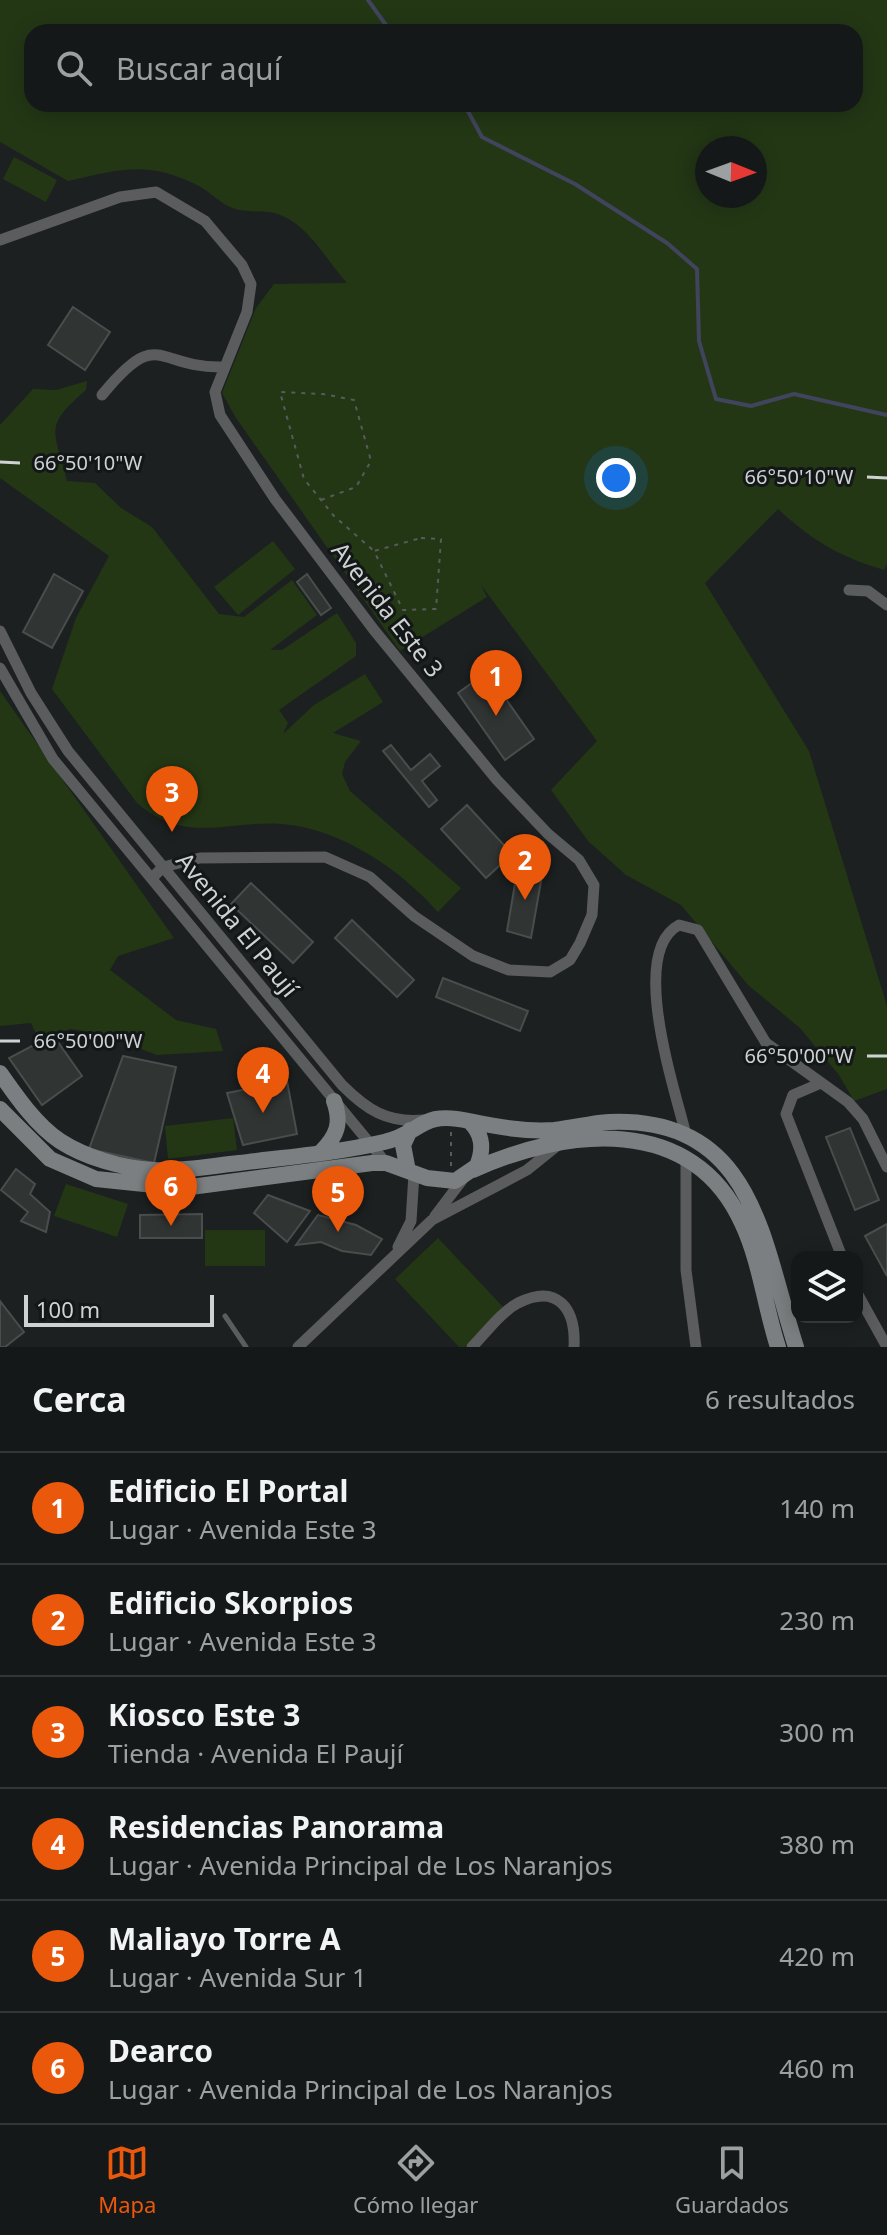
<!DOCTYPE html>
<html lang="es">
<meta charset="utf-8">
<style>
:root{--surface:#151818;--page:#1e2121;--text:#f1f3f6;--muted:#9da0a2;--line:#343737;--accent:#ea580c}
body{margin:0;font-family:"Noto Sans",sans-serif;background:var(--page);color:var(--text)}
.controls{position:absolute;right:24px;bottom:24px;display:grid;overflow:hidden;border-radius:16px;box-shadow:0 4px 20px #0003}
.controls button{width:72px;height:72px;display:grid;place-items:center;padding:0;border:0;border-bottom:2px solid var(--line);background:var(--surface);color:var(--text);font:40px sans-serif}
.compass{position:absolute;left:695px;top:136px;width:72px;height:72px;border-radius:50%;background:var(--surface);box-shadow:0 4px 20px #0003;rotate:91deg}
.scale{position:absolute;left:24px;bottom:20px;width:190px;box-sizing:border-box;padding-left:8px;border:4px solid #cfd2d2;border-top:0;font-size:22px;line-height:28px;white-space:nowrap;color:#cfd2d2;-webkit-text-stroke:6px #131717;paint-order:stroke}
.you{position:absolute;left:616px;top:478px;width:28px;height:28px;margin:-20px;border:6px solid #fff;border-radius:50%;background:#1a73e8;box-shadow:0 0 0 12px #1a73e833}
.badge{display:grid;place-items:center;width:52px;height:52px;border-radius:50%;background:var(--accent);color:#fff;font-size:26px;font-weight:700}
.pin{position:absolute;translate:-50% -66px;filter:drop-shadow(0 2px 4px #0008)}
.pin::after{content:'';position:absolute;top:42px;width:28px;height:24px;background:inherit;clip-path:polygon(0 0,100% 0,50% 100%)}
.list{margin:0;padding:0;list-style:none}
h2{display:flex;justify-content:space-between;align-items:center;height:104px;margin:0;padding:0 32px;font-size:34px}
h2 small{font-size:26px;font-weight:400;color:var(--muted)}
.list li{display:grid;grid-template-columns:52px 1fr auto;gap:24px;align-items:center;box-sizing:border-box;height:112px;padding:0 32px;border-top:2px solid var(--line)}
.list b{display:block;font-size:30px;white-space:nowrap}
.list p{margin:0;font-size:26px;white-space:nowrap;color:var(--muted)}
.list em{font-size:26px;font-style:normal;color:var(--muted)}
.icon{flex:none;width:44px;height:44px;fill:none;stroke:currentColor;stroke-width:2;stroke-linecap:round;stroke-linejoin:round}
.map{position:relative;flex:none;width:887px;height:1347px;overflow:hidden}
.search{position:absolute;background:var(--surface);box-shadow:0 4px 20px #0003;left:24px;right:24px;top:24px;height:88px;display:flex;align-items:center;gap:20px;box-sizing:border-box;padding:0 28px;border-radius:24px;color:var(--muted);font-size:30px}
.sheet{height:776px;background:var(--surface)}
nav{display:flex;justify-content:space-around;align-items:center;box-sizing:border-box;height:112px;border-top:2px solid var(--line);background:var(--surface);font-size:22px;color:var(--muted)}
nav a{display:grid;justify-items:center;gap:4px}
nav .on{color:var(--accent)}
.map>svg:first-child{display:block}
.green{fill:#233715;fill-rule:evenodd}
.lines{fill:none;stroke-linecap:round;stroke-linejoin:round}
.stream{stroke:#40445d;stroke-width:4}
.building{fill:#303432;stroke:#494d4b;stroke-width:2}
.path{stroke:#585b5b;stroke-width:2;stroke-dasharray:4 6;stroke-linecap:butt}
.lane{stroke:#5a5c5d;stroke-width:5}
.street{stroke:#5a5c5d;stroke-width:11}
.secondary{stroke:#7c7f81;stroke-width:16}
.ticks{fill:none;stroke:#cfd2d2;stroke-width:3}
.labels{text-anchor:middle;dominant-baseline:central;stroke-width:6;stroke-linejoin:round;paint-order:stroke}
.street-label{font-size:24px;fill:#cfd2d2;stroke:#131717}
.ticks-label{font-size:20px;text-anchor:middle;fill:#cfd2d2;stroke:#131717;stroke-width:6;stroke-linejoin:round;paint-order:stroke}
</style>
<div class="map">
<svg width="887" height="1347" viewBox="0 0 887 1347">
<rect width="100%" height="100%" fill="#1c2020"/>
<path class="green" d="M0 0H887V564L884 570C838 556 813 541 778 509L705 583 809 751 887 1006V1089L854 1101 839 1075 800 1028 748 985 681 905 626 875 588 841 551 790 597 741 481 585 487 597 400 651 236 418 222 393 256 308 274 284 347 283C326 260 309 225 278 214 264 209 247 214 230 207 219 202 210 192 199 186 148 160 121 169 68 181L0 142ZM32 32H855V104H32ZM707 148H755V196H707Z
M14 157 57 180 46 202 3 179Z
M87 381 86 390C43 427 54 429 67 481L95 483 121 508 152 527 219 614 244 617 292 580 317 615 270 650H282L337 613 356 643V656L279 710 288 723 283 734 314 705 365 674 383 702 333 733 361 741 345 762 342 774 350 791 461 888 438 912C401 870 340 828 282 824 226 820 185 845 137 803L52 689 76 618 109 556 0 478V425L33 389 56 390Z
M273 541 295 569 238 615 214 587Z
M0 691 174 938 118 956 110 970 176 1020 216 1029 223 1051 157 1055 101 1034 71 1029 38 1038 31 1023 0 1026Z
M233 1118 237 1150 168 1159 165 1126Z
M66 1184 128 1204 117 1237 54 1216Z
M205 1230H265V1266H205Z
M438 1238 505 1309 465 1347H459L395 1279Z"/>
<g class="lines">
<path class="stream" d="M368 0 391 32
M464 104 482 137 575 184 667 243 697 269 699 341 716 399 751 406 794 394 887 415"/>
</g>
<path class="building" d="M73 307 110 332 85 370 48 345Z
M54 574 83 591 52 648 23 632Z
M307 574 331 608 321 615 297 582Z
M487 672 534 739 505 760 458 693Z
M391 745 411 770 430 754 440 766 422 781 437 800 429 807 383 751Z
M467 805 512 854 486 878 441 829Z
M518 866 543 870 531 938 507 931Z
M251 883 313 942 293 963 231 904Z
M352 920 414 980 397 997 335 938Z
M443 978 528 1011 520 1031 436 997Z
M53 1035 82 1076 42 1105 9 1058Z
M123 1056 176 1067 154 1163 89 1149Z
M287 1081 297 1134 243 1145 227 1093Z
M850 1128 879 1200 855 1210 826 1137Z
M16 1169 35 1184 30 1194 50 1212 46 1232 21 1221 28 1212 1 1190Z
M268 1195 310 1211 287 1242 254 1213Z
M202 1214V1238H140V1215Z
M318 1215 356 1225 382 1239 371 1255 342 1251 321 1242 296 1245Z
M887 1224V1276L865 1236Z
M0 1301 24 1332 5 1347H0Z"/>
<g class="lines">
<path class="path" d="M321 500 356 487 371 461 354 400 323 394 280 392 304 479 334 516 374 551
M421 538 441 539 436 609 403 610 374 551Z
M451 1166V1132"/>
<path class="lane" d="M225 1316 246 1347"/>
<path class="street" d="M0 240 120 197 156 192 205 221 242 265 251 284 247 312 215 392 220 415 275 499 374 630 497 780 548 834 579 860 594 885 592 915 580 943 570 960 550 972 509 970 473 956 414 916 370 877 325 857 200 858 163 867 152 878
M102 395C160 324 155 369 224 367
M849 590 868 591 887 605
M0 631 31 693 68 751 342 1085C367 1110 387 1123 423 1120
M0 668 53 759 386 1163
M821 1083 793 1095 786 1114 842 1257
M686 1135C675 1089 628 952 679 925L698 930 766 1043 848 1102 863 1119 887 1167
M686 1158V1270L696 1347
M435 1216 463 1179
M398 1247 411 1221 414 1174
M857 1293 887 1347
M298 1347 432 1220 527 1170 558 1145
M472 1347C485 1334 501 1312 518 1303 558 1283 576 1309 574 1347"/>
<path class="secondary" d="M0 1073C16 1096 36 1125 60 1141 86 1158 123 1168 153 1170 181 1172 211 1166 239 1163 287 1157 337 1153 384 1142 423 1133 419 1110 469 1121 483 1134 484 1149 477 1166L455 1181 427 1178 408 1171 403 1145 410 1130
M0 1109 50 1159 96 1179 183 1188 372 1163H386L408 1171
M469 1121C498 1127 525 1132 554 1130 573 1128 591 1123 609 1122 755 1116 762 1242 796 1347
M321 1152C337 1136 342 1123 334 1101
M473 1170C566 1128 692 1113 742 1223 760 1261 765 1307 778 1347"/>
</g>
<path class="ticks" d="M0 462 20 463M867 477 887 478M0 1041H20M867 1056H887"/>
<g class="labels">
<g class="street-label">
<text transform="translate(388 609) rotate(52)">Avenida Este 3</text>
<text transform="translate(238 924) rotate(51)">Avenida El Paují</text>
</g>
</g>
<g class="ticks-label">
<text x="88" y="470">66°50'10"W</text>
<text x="799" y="484">66°50'10"W</text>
<text x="88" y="1048">66°50'00"W</text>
<text x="799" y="1063">66°50'00"W</text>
</g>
</svg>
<div class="controls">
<button><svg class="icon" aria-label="layers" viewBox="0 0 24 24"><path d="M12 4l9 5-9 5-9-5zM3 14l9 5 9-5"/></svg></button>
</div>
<svg class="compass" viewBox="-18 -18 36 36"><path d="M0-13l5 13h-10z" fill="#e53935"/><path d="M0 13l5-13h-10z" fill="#9da0a2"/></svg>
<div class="scale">100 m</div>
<div class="you"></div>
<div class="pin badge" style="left:496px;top:716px">1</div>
<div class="pin badge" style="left:525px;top:900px">2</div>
<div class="pin badge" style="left:172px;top:832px">3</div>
<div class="pin badge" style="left:263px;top:1113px">4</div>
<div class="pin badge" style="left:338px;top:1232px">5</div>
<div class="pin badge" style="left:171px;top:1226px">6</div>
<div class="search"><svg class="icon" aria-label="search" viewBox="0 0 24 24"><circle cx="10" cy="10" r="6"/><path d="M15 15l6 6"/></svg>Buscar aquí</div>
</div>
<section class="sheet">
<h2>Cerca<small>6 resultados</small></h2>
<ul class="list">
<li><span class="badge">1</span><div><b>Edificio El Portal</b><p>Lugar · Avenida Este 3</p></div><em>140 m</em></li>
<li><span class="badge">2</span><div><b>Edificio Skorpios</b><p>Lugar · Avenida Este 3</p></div><em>230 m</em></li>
<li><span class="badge">3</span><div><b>Kiosco Este 3</b><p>Tienda · Avenida El Paují</p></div><em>300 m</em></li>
<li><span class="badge">4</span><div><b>Residencias Panorama</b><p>Lugar · Avenida Principal de Los Naranjos</p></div><em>380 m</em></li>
<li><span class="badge">5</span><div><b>Maliayo Torre A</b><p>Lugar · Avenida Sur 1</p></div><em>420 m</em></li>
<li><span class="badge">6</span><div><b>Dearco</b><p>Lugar · Avenida Principal de Los Naranjos</p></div><em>460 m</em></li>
</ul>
</section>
<nav>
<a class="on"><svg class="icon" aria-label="map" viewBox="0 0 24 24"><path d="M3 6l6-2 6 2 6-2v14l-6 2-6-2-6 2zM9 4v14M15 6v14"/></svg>Mapa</a>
<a><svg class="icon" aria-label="directions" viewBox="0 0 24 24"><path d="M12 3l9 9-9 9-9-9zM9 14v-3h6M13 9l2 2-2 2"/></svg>Cómo llegar</a>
<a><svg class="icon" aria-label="saved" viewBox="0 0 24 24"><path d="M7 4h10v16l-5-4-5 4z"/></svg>Guardados</a>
</nav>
